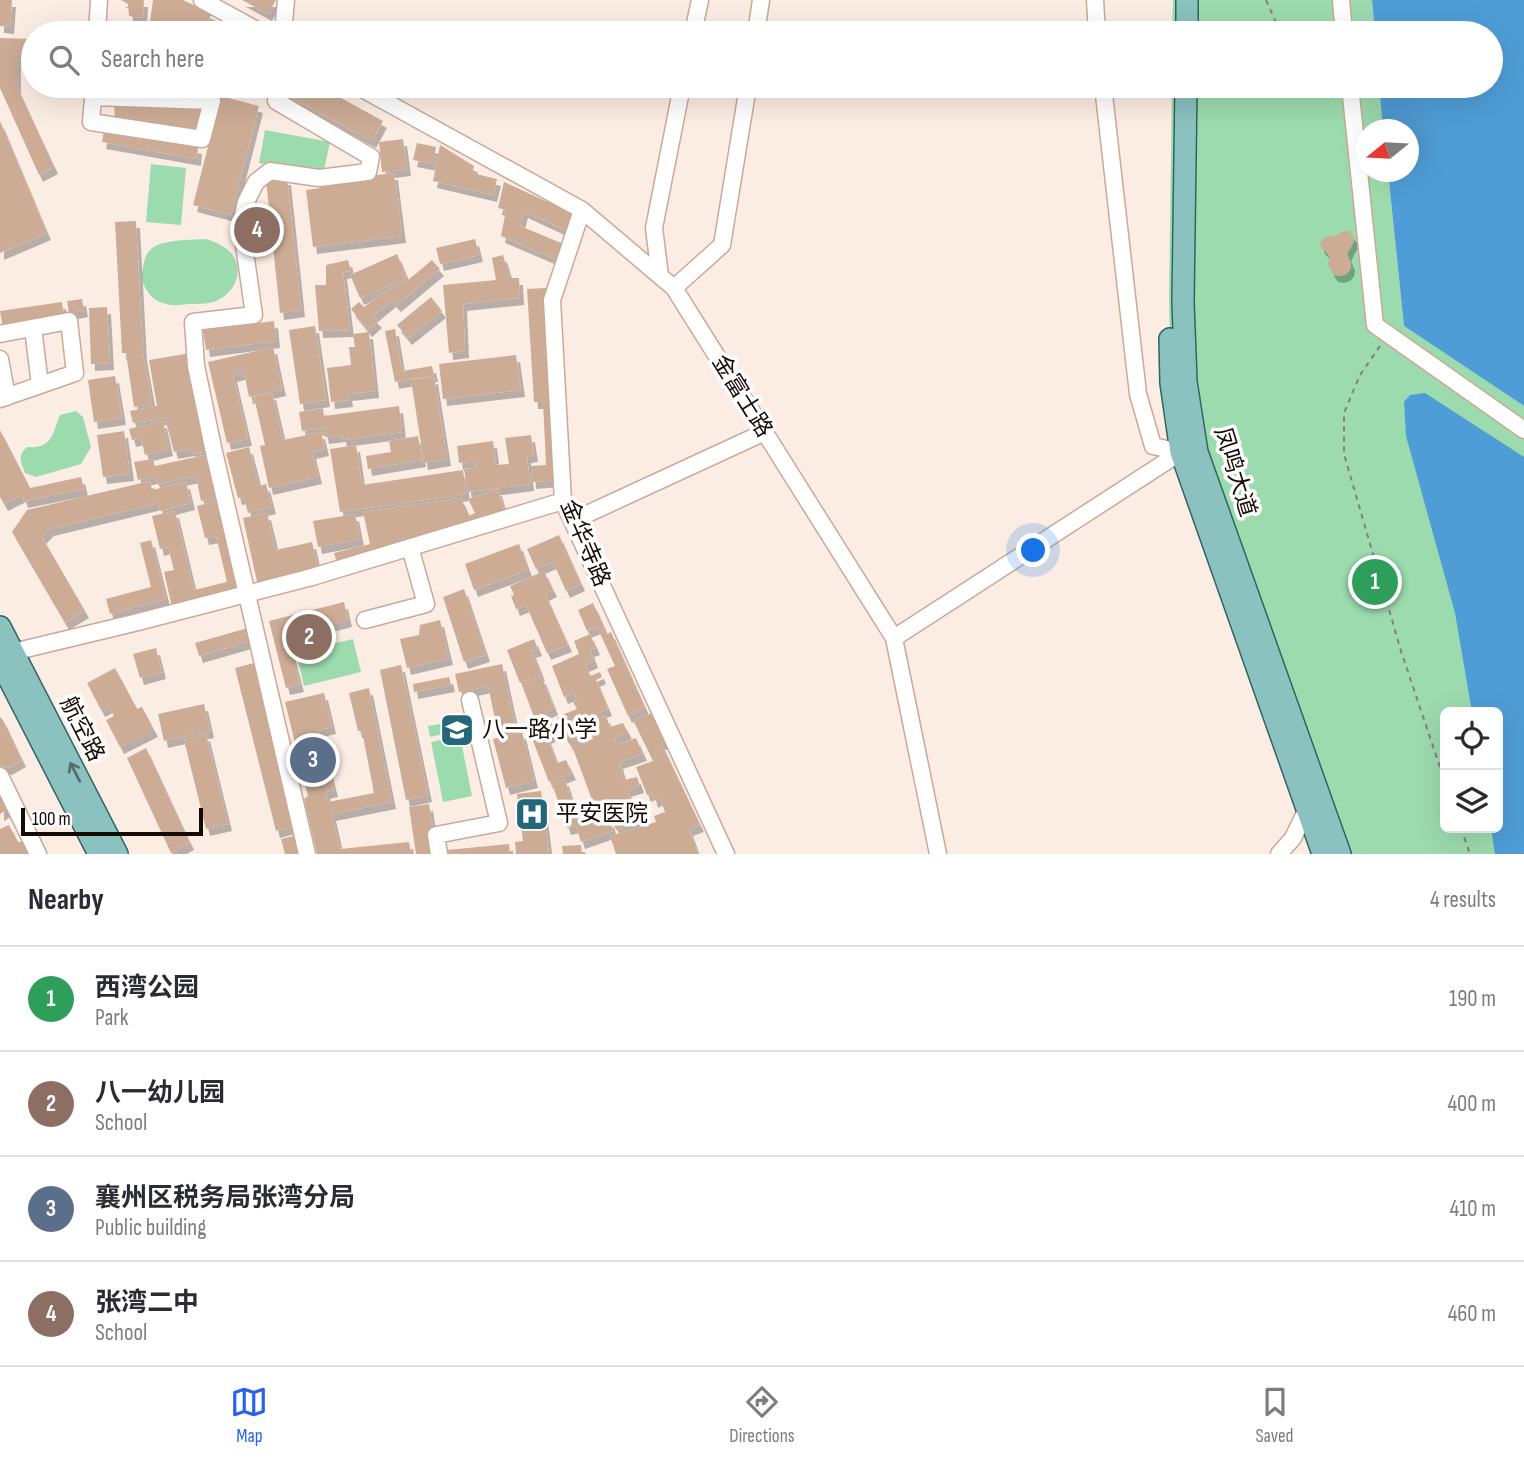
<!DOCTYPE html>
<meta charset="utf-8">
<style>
:root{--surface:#fff;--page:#f7f7f7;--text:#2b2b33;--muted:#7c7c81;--line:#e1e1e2;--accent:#2563eb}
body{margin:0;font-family:"Sofia Sans Condensed","Noto Sans SC",sans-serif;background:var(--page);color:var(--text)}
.controls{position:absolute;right:21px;bottom:21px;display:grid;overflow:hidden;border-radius:10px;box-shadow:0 7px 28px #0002}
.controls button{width:63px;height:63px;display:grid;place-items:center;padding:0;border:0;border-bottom:2px solid var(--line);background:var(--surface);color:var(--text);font:35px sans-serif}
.compass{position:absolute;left:1356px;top:119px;width:63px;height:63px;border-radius:50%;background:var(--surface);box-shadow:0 7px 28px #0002;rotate:252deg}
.scale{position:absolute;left:21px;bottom:18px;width:182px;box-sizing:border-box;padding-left:7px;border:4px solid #160a04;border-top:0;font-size:19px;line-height:24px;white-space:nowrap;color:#160a04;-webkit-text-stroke:5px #fefefe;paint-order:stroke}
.you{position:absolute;left:1034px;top:551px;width:24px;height:24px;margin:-18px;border:5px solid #fff;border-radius:50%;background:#1a73e8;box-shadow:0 0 0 10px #1a73e833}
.badge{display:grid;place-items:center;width:46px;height:46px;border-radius:50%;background:var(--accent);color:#fff;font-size:23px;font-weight:700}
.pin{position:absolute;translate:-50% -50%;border:4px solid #fff;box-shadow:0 2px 7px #0006}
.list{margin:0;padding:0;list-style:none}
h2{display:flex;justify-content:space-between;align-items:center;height:91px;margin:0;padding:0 28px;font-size:30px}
h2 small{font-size:23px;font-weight:400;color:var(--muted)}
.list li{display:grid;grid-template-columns:46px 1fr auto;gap:21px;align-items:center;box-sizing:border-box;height:105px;padding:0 28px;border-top:2px solid var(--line)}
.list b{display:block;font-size:26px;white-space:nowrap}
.list p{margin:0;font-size:23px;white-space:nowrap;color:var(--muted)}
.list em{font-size:23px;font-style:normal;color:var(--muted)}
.icon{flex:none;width:38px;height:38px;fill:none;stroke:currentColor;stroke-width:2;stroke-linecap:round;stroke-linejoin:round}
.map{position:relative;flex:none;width:1524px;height:854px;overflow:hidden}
.search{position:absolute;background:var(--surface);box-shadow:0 7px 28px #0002;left:21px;right:21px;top:21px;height:77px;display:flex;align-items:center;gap:18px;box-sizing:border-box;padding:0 24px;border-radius:38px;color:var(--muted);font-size:26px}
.sheet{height:511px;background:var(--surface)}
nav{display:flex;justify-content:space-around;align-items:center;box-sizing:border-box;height:98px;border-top:2px solid var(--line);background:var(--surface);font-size:19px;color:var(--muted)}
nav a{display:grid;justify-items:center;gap:4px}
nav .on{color:var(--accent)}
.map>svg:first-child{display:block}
.green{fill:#9cdbae;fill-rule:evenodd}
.water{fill:#4f9dd6}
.building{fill:#cdac96;filter:url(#shadow)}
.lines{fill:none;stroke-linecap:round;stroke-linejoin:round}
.minor-casing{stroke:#cba994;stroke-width:19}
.major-casing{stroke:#2f6661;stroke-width:24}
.path{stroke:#8b7d76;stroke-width:2;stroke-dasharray:5 5;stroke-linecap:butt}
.minor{stroke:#fff;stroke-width:16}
.major{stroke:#8bc1be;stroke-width:21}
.oneway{stroke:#566f6a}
.labels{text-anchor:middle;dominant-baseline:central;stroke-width:7;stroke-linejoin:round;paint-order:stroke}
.street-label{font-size:23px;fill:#160a04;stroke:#fefefe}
.poi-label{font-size:23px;fill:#160a04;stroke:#fefefe;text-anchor:start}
</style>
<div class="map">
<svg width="1524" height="854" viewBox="0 0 1524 854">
<defs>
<filter id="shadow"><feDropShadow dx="4" dy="7" stdDeviation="0" flood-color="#0004"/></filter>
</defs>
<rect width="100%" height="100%" fill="#fcede4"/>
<path class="green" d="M1173 0H1372L1375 33H1172Z
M1172 86H1379L1383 129 1366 130V172H1388L1404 326 1524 406V854H1323L1171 383 1169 299ZM1445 712H1498V828H1445Z
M265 130 330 142 323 175 259 163Z
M151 164 186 168 181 225 146 222Z
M207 239C217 243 228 247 234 257 244 274 233 294 216 301 209 304 198 304 190 304 178 305 169 307 158 301 149 296 142 286 142 275 143 267 144 256 150 250 160 239 193 240 207 239Z
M76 411 83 417 91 447 81 464 36 477 25 473C21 462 17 455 27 447 52 449 52 435 60 415Z
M353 639 361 672 304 686 296 652Z
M456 721 458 731 430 737 428 726Z
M460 736 472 796 443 802 431 742Z"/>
<path class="water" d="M1372 0H1524V406L1404 326 1388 172H1408V130L1383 129 1379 86H1491V33H1375Z
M1425 393 1524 457V854H1495L1491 828H1498V712H1472L1455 613 1406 436 1404 402 1410 395Z"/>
<path class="building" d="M0 0H12L10 27 0 26Z
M121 0H144L143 18 129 16 128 4Z
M153 0H183L212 14 205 25 150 22Z
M242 0H276L268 14Z
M0 38 33 39V56H17V87L54 167 39 175 0 88Z
M108 86H207V95L108 91Z
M287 86H319L383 121 372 141 283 93Z
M221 96 259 106 231 215 193 205Z
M114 103 201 104V127H158V121L115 120Z
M0 121 47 233 0 253Z
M104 131 198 147 197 159 102 142Z
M403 139 407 169 382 172 379 142Z
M417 143 436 147 433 164 413 160Z
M440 145 474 166 472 173 497 179 493 195 433 181Z
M394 173 402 236 313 247 306 190 321 188 320 182Z
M287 178 301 310 280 313 266 180Z
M504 182 574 214 569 232 524 211 520 226 566 245 560 261 501 236 506 210 498 208Z
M136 221 143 354 152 404 134 407 126 353H122L115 222Z
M1344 231H1349L1353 236 1354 241 1347 254 1351 264 1350 270 1346 274 1340 276 1334 275 1330 269 1328 263 1330 258 1328 254 1321 247 1320 244 1325 237 1335 236Z
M475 239 479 255 440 264 436 248Z
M397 254 407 278 360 298 350 275Z
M503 255 510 278H519L520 298 463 304 465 351 449 353 443 285 496 280 492 258Z
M348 260 351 271 343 272 350 330 319 331 315 285H326V265Z
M432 260 440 269 397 305 392 300 373 316 378 321 368 330 351 309 359 302 364 307 384 292 407 281Z
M546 288 557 480 532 482 531 466 546 465 543 402H534L527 289Z
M431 297 442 311 408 338 397 325Z
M82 299 84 310 69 313 67 301Z
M62 302 64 318 3 328 0 311Z
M107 307 110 363 91 364 89 308Z
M274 321 276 341 206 350 203 330Z
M315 326 326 400 300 404 289 330Z
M395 329 402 371 432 366 434 375 395 382 385 331Z
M369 332 375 391 348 394 349 400 331 402 327 368 351 365 349 347H355L353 334Z
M273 347 282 389 249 397 244 372 233 375 248 439 227 443 208 362Z
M191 353 211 450 193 454 191 449 174 452 165 418 133 423 130 411 157 406 149 360Z
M516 355 521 390 443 399 439 364Z
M115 376 122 418 94 422 88 380Z
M434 377 447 459 424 463 411 380Z
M272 393 283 440 321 432 325 449 312 452 318 477 269 488 260 446 265 445 254 397Z
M399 406 402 432 343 440 342 435 325 437 323 428 302 431 299 412 323 408 324 416Z
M163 421 169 449 145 455 141 438 132 440 129 429Z
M0 430 30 488 81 477 84 489 24 501 22 495 4 504 0 497Z
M124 431 130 474 103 477 97 435Z
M531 435 534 455 527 456 530 484 468 492 464 469 477 468 476 461 459 463 457 446 493 441 496 465 509 464 505 438Z
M418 436 422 460 368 469 366 456 391 452 389 441Z
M356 445 362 485 463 470 466 494 340 512 330 449Z
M249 447 259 486 266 484 272 507 248 513 244 497 238 498 226 453Z
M205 455 210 476 218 474 222 497 201 501 196 476 158 484 154 477 138 480 134 462 153 459 155 466Z
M150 481 152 490 186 482 191 503 160 511 158 503 50 529 42 537 85 611 65 623 12 532 27 510Z
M498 489 505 514 337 563 334 553 370 544 363 512 461 498 469 516 475 513 468 499Z
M221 500 243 590 172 607 164 572 174 570 168 547 160 549 152 516 175 511 194 590 227 582 216 536 205 538 197 506Z
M267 513 276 550 312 542 319 572 258 586 243 518Z
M355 514 360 539 318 547 313 521Z
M559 535 581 584 566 591 553 562 536 569 527 549Z
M151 540 166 599 110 614 106 599 151 587 140 543Z
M519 544 528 570 474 590 465 564Z
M544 571 553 590 545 594 568 645 547 653 526 605 516 609 511 596 514 595 510 586Z
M464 589 486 655 464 662 443 597Z
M344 602 348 620 287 636 300 685 286 688 269 621Z
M593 603 607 634 611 632 645 708 628 716 607 669 615 666 597 627 587 631 578 610Z
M440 620 449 658 407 668 400 639 419 635 420 625Z
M248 628 251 641 199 656 195 643Z
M590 634 596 648 590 650 594 661 585 665 590 676 600 672 602 677 596 680 608 709 578 721 584 737 569 744 557 717 577 709 573 702 577 700 574 693 564 697 552 666 579 654 574 641Z
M534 639 538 649 532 651 541 674 520 683 507 650Z
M156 648 162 672 140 678 133 654Z
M262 661 266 678 258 680 295 826 276 831 235 668Z
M502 664 516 729 498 733 488 686 459 692 455 674Z
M401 665 428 795 406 800 380 670Z
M115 668 137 709 142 707 154 730 120 747 106 720 114 716 109 706 101 710 87 683Z
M449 677 451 685 414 692 413 684Z
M542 677 554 708 546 712 554 734 547 737 557 763 566 760 572 773 549 782 533 741 536 740 528 719 534 717 522 685Z
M369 688 392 802 332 814 340 849 409 842 411 854H317L304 799 308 796 285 702 324 693 332 727 319 730 334 790 326 792 328 802 374 793 362 731H358L349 693Z
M204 704 210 731 164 741 158 714Z
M653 713 666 742 661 743 700 825 689 829 698 854H616L610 836 656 822 654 816 665 812 660 798 654 801 652 793 647 795 636 767 653 761 633 720Z
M606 716 610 727 623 723 628 732 615 738 616 745 636 738 643 754 619 762 624 780 637 777 640 786 627 790 638 823 616 830 609 811 598 816 572 746 593 739 588 722Z
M0 717 3 720 22 760 8 768 0 766Z
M522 732 534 781 506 788 493 739Z
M206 734 228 824 206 829 184 740Z
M146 748 190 843 171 853 127 758Z
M565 779 574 807 583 804 589 822 593 820 594 825 610 820 613 831 581 842 576 826 567 828 552 783Z
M0 783 12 807 0 814Z
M541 791 549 854H516L515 842 523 841 517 794Z
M429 804 437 854H416L409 807Z
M9 825 18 842 27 841 35 854H0V829Z
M302 834 307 854H285L281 839Z
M509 844 510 854H448L447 850Z
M581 845 582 854H563L562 846Z"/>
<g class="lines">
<g class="minor-casing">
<path id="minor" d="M202 0 262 33
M1095 0 1097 33
M1341 0 1344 33
M97 33 99 0
M283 33 286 0
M693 33 700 0
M756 33 761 0
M283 86 276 101 371 157 368 172 319 178 270 171 256 182 246 202 241 224 254 315 193 322 196 366 214 452 307 854
M357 86 582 210 674 288 894 638 938 854
M1350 86 1375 325 1524 430
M93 97 212 101 202 139 91 122 94 86
M582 210 552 300 563 501 726 854
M660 276 654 228 682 86
M674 288 722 245 748 86
M33 328 40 385
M0 334 69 321 75 373 0 399
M0 359 7 397
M572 521 765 432
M365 620 426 604 410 547
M894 638 1181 452 1153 446 1138 394 1103 86
M13 652 134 623 312 577 563 501
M0 776 38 854
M439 854 436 835 499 823 470 700
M1279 854 1293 838 1307 809"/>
</g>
<g class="major-casing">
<path id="major" d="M1187 33V0
M1186 86 1183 302 1186 382 1197 452 1340 854
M1170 339 1171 383 1181 452 1323 854
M0 627 117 854
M0 661 99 854"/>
</g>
<path class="path" d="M1266 0 1278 27 1284 33
M1380 346 1360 375 1344 413V454L1401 651 1445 782
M1461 828 1470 854"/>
<use href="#minor" class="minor"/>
<use href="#major" class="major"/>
</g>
<defs><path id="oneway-shaft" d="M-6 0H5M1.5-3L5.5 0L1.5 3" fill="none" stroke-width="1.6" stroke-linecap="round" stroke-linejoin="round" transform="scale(1.75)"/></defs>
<use class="oneway" href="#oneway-shaft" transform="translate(75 772) rotate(-117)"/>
<defs>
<g id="school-square" transform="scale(1.75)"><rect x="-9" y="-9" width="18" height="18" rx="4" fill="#236779" stroke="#fefefe"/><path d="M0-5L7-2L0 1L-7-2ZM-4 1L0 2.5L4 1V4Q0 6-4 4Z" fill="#fff"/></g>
<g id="hospital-square" transform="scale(1.75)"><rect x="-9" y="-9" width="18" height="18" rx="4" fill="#236779" stroke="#fefefe"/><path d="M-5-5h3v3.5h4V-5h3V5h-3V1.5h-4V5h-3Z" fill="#fff"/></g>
</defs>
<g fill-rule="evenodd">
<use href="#school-square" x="457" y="730"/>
<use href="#hospital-square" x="532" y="814"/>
</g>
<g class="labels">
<g class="street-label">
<text transform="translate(742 396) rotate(58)">金富士路</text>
<text transform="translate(1235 472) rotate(73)">凤鸣大道</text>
<text transform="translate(585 543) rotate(67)">金华寺路</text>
<text transform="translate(82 729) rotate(63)">航空路</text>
</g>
<g class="poi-label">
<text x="482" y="730">八一路小学</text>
<text x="556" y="814">平安医院</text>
</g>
</g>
</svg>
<div class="controls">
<button><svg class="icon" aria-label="locate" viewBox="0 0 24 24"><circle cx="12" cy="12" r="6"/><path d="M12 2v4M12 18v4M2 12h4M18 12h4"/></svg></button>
<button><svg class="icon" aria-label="layers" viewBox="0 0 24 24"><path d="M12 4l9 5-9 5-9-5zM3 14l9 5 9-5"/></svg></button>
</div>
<svg class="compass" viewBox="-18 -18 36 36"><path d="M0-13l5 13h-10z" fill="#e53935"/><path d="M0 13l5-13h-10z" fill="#7c7c81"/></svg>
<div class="scale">100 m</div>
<div class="you"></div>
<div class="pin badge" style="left:1375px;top:582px;background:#2e9e5b">1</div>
<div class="pin badge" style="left:309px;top:637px;background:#8d6e63">2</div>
<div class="pin badge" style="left:313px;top:760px;background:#5c6f8a">3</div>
<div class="pin badge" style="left:257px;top:230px;background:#8d6e63">4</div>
<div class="search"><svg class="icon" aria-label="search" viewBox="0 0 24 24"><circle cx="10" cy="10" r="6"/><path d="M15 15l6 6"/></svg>Search here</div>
</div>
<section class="sheet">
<h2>Nearby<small>4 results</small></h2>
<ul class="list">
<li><span class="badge" style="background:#2e9e5b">1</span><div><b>西湾公园</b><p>Park</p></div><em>190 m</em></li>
<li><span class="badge" style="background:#8d6e63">2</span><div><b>八一幼儿园</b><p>School</p></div><em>400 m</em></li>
<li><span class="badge" style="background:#5c6f8a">3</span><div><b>襄州区税务局张湾分局</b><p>Public building</p></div><em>410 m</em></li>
<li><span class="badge" style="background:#8d6e63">4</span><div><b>张湾二中</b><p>School</p></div><em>460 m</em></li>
</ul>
</section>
<nav>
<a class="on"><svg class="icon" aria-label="map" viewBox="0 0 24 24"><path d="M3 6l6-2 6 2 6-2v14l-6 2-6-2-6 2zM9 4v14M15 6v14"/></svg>Map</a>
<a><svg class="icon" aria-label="directions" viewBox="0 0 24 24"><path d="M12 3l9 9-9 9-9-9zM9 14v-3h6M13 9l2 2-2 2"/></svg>Directions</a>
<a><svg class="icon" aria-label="saved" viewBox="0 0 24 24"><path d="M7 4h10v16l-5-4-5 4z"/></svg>Saved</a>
</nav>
